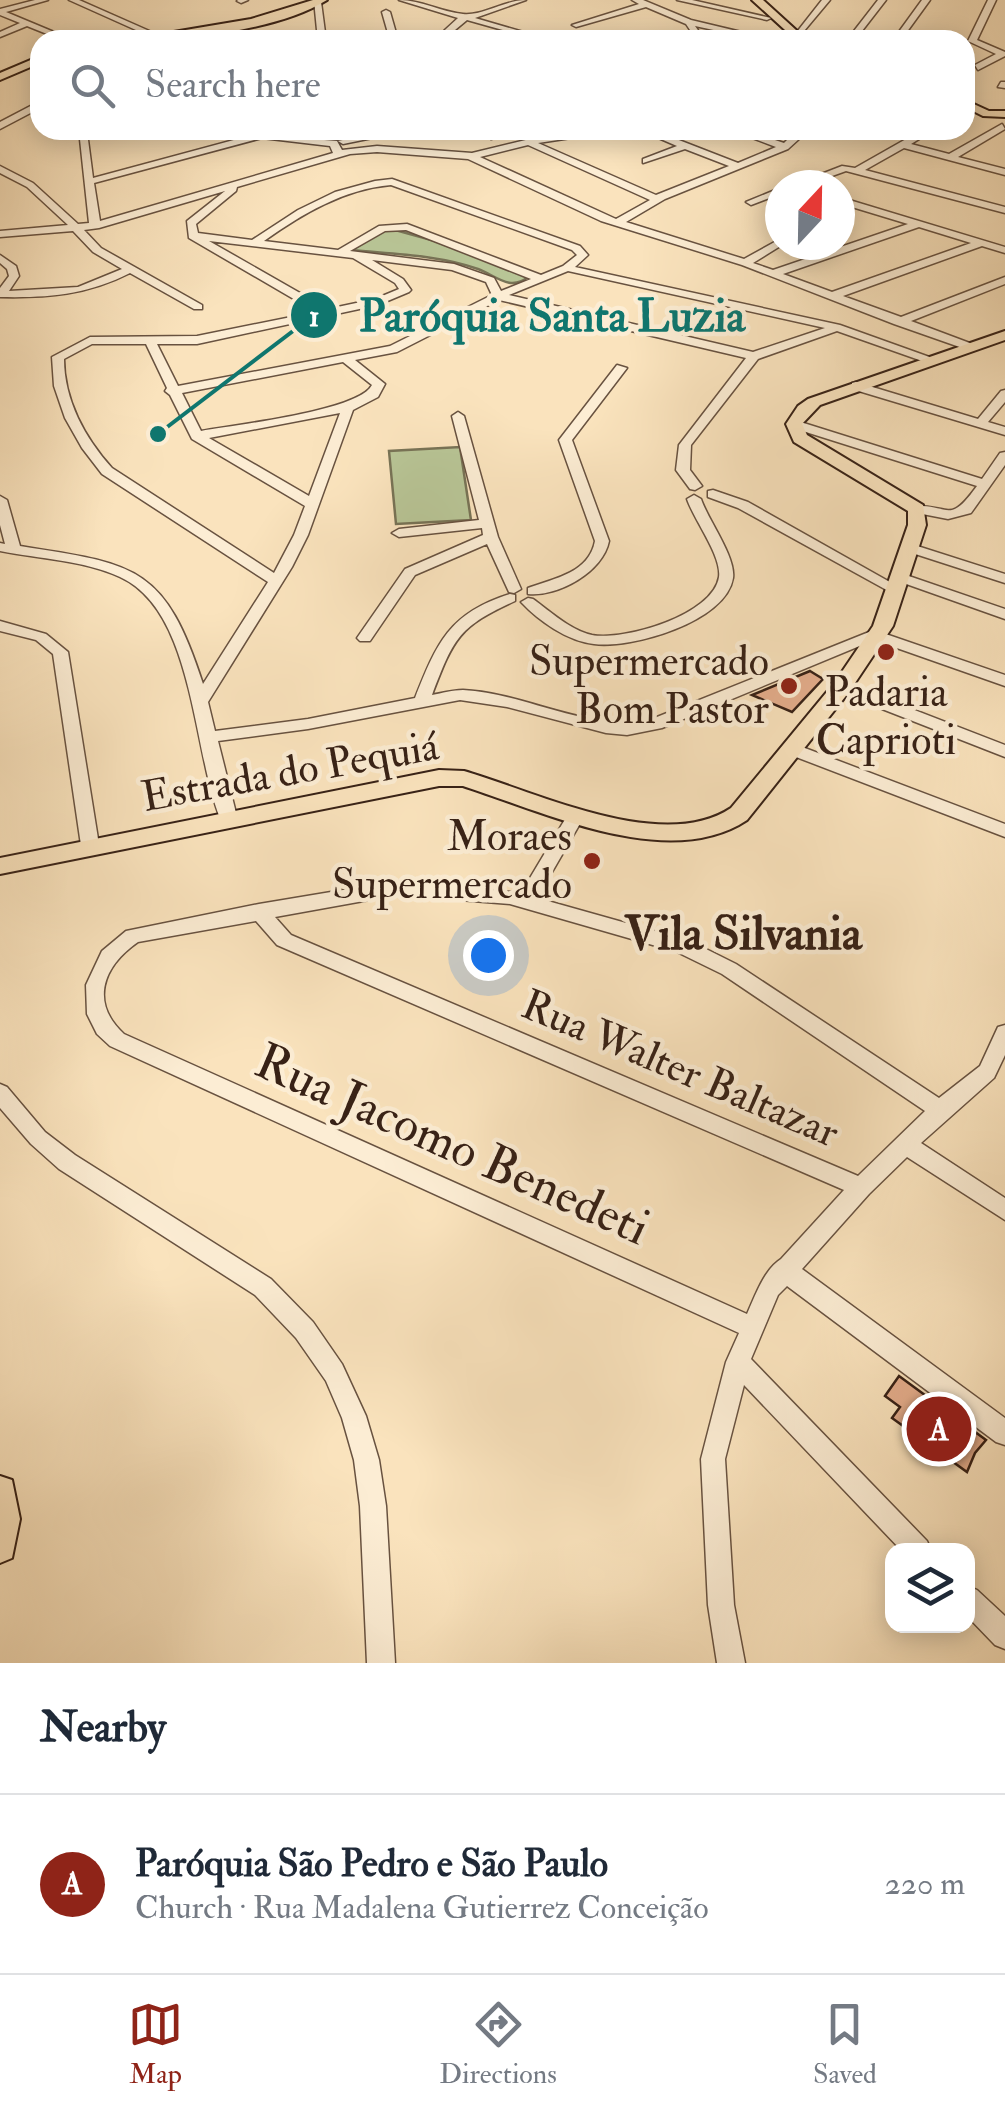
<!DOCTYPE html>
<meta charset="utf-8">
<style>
:root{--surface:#fff;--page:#f2f2f3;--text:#1f2937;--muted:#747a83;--line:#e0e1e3;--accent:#8f2418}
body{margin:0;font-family:"IM FELL Double Pica",serif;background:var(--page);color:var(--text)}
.controls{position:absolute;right:30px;bottom:30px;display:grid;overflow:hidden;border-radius:20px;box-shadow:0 5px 25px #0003}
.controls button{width:90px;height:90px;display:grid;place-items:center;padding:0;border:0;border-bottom:2px solid var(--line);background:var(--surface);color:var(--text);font:50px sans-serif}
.compass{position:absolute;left:765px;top:170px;width:90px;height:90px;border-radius:50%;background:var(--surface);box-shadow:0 5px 25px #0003;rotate:22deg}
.you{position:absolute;left:488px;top:955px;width:35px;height:35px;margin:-25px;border:8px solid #fff;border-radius:50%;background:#1a73e8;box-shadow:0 0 0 15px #1a73e833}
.badge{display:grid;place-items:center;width:65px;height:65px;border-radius:50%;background:var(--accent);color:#fff;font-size:32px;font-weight:700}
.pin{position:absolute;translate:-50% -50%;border:5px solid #fff;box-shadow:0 2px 10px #0006}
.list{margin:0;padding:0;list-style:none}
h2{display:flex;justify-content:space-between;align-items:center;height:130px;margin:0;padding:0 40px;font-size:42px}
h2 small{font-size:32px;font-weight:400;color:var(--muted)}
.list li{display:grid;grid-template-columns:65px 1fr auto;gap:30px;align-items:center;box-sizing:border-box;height:180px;padding:0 40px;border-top:2px solid var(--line)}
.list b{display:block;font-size:38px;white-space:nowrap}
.list p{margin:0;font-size:32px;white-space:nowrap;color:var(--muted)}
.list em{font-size:32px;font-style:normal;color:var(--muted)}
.icon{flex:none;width:55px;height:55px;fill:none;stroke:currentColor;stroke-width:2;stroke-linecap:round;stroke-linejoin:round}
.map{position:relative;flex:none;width:1005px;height:1663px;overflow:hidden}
.search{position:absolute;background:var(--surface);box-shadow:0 5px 25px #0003;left:30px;right:30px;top:30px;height:110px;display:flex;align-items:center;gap:25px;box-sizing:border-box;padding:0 35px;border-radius:30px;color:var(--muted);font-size:38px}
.sheet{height:310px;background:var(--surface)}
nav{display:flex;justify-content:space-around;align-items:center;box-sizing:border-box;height:140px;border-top:2px solid var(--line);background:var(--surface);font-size:28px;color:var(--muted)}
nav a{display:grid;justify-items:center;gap:5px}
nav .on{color:var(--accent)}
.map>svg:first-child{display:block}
.green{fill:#b8c596;stroke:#787356;stroke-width:2.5}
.building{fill:#e5ae8d;stroke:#372116;stroke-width:2.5}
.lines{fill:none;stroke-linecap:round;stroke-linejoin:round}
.minor-casing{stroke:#685240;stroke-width:3}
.major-casing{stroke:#372116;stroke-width:4}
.minor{fill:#fcedd4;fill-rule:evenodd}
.major{fill:#fae3bd;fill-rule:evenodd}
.poi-dot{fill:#8f2418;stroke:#fcedd4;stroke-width:4}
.labels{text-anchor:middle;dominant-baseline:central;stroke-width:9;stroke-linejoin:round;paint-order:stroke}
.poi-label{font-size:42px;fill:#372116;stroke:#fcedd4;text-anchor:end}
.street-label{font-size:42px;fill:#372116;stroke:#fcedd4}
.quarter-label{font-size:48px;font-weight:bold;fill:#372116;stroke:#fcedd4}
.near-street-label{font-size:50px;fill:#372116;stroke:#fcedd4}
.leader{fill:none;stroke:#0f766e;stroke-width:4}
.callout-dot{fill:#0f766e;stroke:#fcedd4;stroke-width:4}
.mark-label{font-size:30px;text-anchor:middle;font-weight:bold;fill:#fff}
.callout-label{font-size:45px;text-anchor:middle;font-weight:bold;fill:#0f766e;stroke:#fcedd4;stroke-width:9;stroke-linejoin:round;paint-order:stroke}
</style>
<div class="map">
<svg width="1005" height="1663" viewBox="0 0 1005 1663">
<rect width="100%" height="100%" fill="#fae3bd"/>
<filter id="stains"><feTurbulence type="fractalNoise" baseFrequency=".002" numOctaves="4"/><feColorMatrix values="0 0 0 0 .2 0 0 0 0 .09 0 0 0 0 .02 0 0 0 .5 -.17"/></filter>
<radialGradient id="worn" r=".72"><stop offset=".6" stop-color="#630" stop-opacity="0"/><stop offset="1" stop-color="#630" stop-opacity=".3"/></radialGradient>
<path class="green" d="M388 228 435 241 528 277C510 292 495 275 478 269 439 255 393 254 352 250Z
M460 447 471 520 396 524 389 451Z"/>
<path class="building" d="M810 671 823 679 792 712 752 695Z
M899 1376 986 1440 975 1453 967 1472 892 1418 900 1407 885 1396Z"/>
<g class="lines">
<g class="minor-casing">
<path id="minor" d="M35 0H48L6 12 73 40H62L27 26 0 37V32L20 23 0 15V9Z
M69 0H79L163 37 156 39Z
M248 0 241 3 237 1 238 0Z
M314 0 321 2 326 40H318Z
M399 0C422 0 441 12 463 14 483 16 505 0 526 0L475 18 551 40H538L467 20 443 40H434L458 18Z
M632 0H643L691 20 775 40H760L695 26 700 33 696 40H688L692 33 686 24 646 7 576 27 572 25 639 4Z
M677 0H692L771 18 767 20Z
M822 0H830L799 37H793Z
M878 0H886L855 40H847Z
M922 0H930L901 40H893Z
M988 0H996L977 40 1005 52V56L978 70 975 65 996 54 968 41Z
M386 10 390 12 398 40H390L382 12Z
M1001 82H1005V88L998 87Z
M40 101V108L0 129V122Z
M1002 124 1005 129 958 157 1005 169V175L904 148 865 170 1005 207V213L846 171 807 185H793L842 166 855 168 922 130H934L911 144 949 154Z
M79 130 87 132 93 178 271 130H287L272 136 337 141 342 150 377 146 472 153 555 133 624 130 538 143 656 195 729 166 685 149 643 163V159L677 146 640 130H653L738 163 776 147 731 130H745L784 143 788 139 778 130H789L799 139 788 149 665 199 626 222 744 259 780 239 782 245 753 263 773 270 908 224 842 204 841 202 846 199 1005 247V253L982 246 843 296 901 317 1005 277V284L911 321 975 345V349L971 351 894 324 742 265 601 221 468 159 377 152 350 154 237 187 236 191 196 224 198 233 252 240 298 210 335 192 375 181 392 179 580 246 588 255 575 267 840 325 935 359 925 362 837 331 758 359 691 445 690 470 702 486 695 490 690 489 676 470 679 445 746 358 499 300 397 352 355 360 385 384 378 397 353 410 308 535 292 567 208 702 215 731 308 719 415 698C437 643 449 613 510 594L515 595V601C458 627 454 638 432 695 442 693 453 690 463 690 527 693 588 733 652 719L874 630 1005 675V686L874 640 662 728 627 735 606 733 507 707 460 700 308 729 218 741 238 821 235 825H223C192 758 197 612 120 577 83 560 40 559 0 551V543L5 544 0 525V496L7 500 20 546C136 564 165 566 203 684L268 582 102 474 82 448 65 418 54 386 52 357 90 337 197 336 316 312 189 238 187 221 225 191 99 228 84 230 101 248 202 305V309H194L130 273C87 295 48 298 0 297V288L9 276 7 269 0 263V255L16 266 19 276 9 291 78 287 122 269 93 252 73 231 0 237V231L68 225 27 187 0 173V166L33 183 78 224 89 223ZM262 138 330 146 333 153 100 221 94 183ZM528 145 650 200 616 219 480 157ZM391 185 572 250 577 255 563 266 541 275 407 224 379 226 338 250 264 241C302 214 344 189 391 185ZM919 227 971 243 832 292 783 274ZM406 230 531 279 501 291 494 278 454 264 350 251 385 231ZM209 241 353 258 395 283 399 289 375 299 328 309ZM372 260 452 270 486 282 492 295 390 346 178 386 157 344H197L378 305 409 292 411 290 403 279ZM568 271 825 328 753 352 509 295ZM92 344H146L167 388 165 391 170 395 192 439 305 506 294 535 274 573 112 468C85 438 64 400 64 359ZM343 362 372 385C359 411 234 425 201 431L182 393ZM340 413 309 496 209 438Z
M391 130H412L343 144 338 141Z
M507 130H525L491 139 486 136Z
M780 188V194L751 205 746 202Z
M617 365 627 368 572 440 609 541C603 572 558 597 528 594V588C555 578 589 573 595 541L559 440Z
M856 382 978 419 1001 391 1005 390V402L988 422 1005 427V435L852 389V383Z
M458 412 464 416 498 537 521 589 514 593 509 592 487 544 415 575 370 641H360L357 638 405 569 483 535 482 528 399 537 392 533 399 529 479 520 452 416Z
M794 420 982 479 1000 453 1005 452V465L971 513 948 519 912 512 910 509 912 506C951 504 948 526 977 486L790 427V421Z
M713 490 748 502 904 590 897 594 892 593 738 508 708 497V491Z
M694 495 701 499C708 520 736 557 733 578 726 622 631 649 594 644 567 641 539 621 521 602L528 598 533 599C551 612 570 630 592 635 625 641 713 615 719 577 722 556 694 520 687 499Z
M911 544 1005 574V583L906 551V545Z
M900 573 1005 609V619L895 580 893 577Z
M0 621 46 634 68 652 99 845 96 850H84L81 845 53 654 36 640 0 631Z
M842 682 1005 745V757L836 691 834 687 836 683Z
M789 742 1005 824V837L783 752 781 748Z
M576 809 585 815 537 898 690 941 736 964 939 1098 980 1066 998 1027 1005 1025V1055L994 1078 921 1143 1005 1198V1220L907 1157 869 1194 802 1269 1005 1418V1445L996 1442 787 1286 778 1295 751 1359 927 1541 931 1550H901L744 1385 725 1459 734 1605 745 1663H717L708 1605 701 1459 726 1362 739 1333 110 1046 97 1034 87 1014 86 985 102 951 126 931 259 904 397 881 521 893 570 811ZM397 895 510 904 677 952 722 974 925 1111 858 1176 291 935 275 917ZM256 921 277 945 844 1190 781 1259C764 1270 756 1294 747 1314L124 1034C90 1003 102 967 138 942Z
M0 1084 7 1087 45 1132 75 1155 271 1279 313 1322 342 1364 366 1416 379 1460 386 1506 395 1663H367L360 1506 354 1460 342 1418 326 1381 296 1338 255 1295 59 1169 31 1144 0 1108Z
M968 1586 977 1590 1005 1616V1649L995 1645 968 1617Z"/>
</g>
<g class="major-casing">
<path id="major" d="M313 0H327C277 31 185 40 126 40L251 19Z
M752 0H763L807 40H796Z
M40 56V63L0 80V73Z
M965 100 989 111H1005V117L983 116 965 107Z
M1005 331V340L820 405 802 424 807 435 923 505 926 525 893 626 849 692 747 820C669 872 544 812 463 786H439L0 874V858L439 770 464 771C537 792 662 854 731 808L835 682 873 626 908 525V511L794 442 786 424 798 406 808 399Z
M0 1476 12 1480 20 1519 12 1558 0 1563Z"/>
</g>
<use href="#minor" class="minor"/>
<use href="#major" class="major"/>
</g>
<g class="poi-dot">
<circle cx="886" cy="652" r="10"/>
<circle cx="789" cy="686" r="10"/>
<circle cx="592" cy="861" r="10"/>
</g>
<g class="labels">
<g class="poi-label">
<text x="769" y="662">Supermercado<tspan x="769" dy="48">Bom Pastor</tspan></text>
<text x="886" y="693" text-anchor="middle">Padaria<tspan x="886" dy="48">Caprioti</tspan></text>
<text x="572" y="837">Moraes<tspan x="572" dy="48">Supermercado</tspan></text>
</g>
<g class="street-label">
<text transform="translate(290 772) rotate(-10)">Estrada do Pequiá</text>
<text transform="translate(680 1069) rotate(23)">Rua Walter Baltazar</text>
</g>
<g class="quarter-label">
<text x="743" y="934">Vila Silvania</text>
</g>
<g class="near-street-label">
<text transform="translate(452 1145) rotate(24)">Rua Jacomo Benedeti</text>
</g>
</g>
<path class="leader" d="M158 434L314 315"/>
<g class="callout-dot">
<circle cx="158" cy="434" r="10"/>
<circle cx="314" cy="315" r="25"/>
</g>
<g class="mark-label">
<text x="314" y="326">1</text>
</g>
<g class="callout-label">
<text x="552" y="331">Paróquia Santa Luzia</text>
</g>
<rect width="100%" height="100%" filter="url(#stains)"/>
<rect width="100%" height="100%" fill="url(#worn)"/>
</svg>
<div class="controls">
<button><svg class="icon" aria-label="layers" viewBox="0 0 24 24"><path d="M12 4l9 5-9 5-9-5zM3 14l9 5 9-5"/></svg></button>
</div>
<svg class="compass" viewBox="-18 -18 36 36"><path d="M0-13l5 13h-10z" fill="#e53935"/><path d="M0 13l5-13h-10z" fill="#747a83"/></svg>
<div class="you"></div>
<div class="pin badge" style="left:939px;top:1429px">A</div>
<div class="search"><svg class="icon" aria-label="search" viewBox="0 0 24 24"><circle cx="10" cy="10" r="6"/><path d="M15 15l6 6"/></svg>Search here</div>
</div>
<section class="sheet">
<h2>Nearby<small></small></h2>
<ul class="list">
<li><span class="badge">A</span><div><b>Paróquia São Pedro e São Paulo</b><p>Church · Rua Madalena Gutierrez Conceição</p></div><em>220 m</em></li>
</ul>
</section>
<nav>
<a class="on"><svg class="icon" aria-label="map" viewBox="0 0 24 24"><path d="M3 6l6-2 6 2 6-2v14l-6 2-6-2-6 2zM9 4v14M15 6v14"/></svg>Map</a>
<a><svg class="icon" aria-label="directions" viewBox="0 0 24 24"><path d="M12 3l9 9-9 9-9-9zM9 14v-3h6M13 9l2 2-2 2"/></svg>Directions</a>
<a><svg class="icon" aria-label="saved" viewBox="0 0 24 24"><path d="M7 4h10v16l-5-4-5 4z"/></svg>Saved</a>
</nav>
